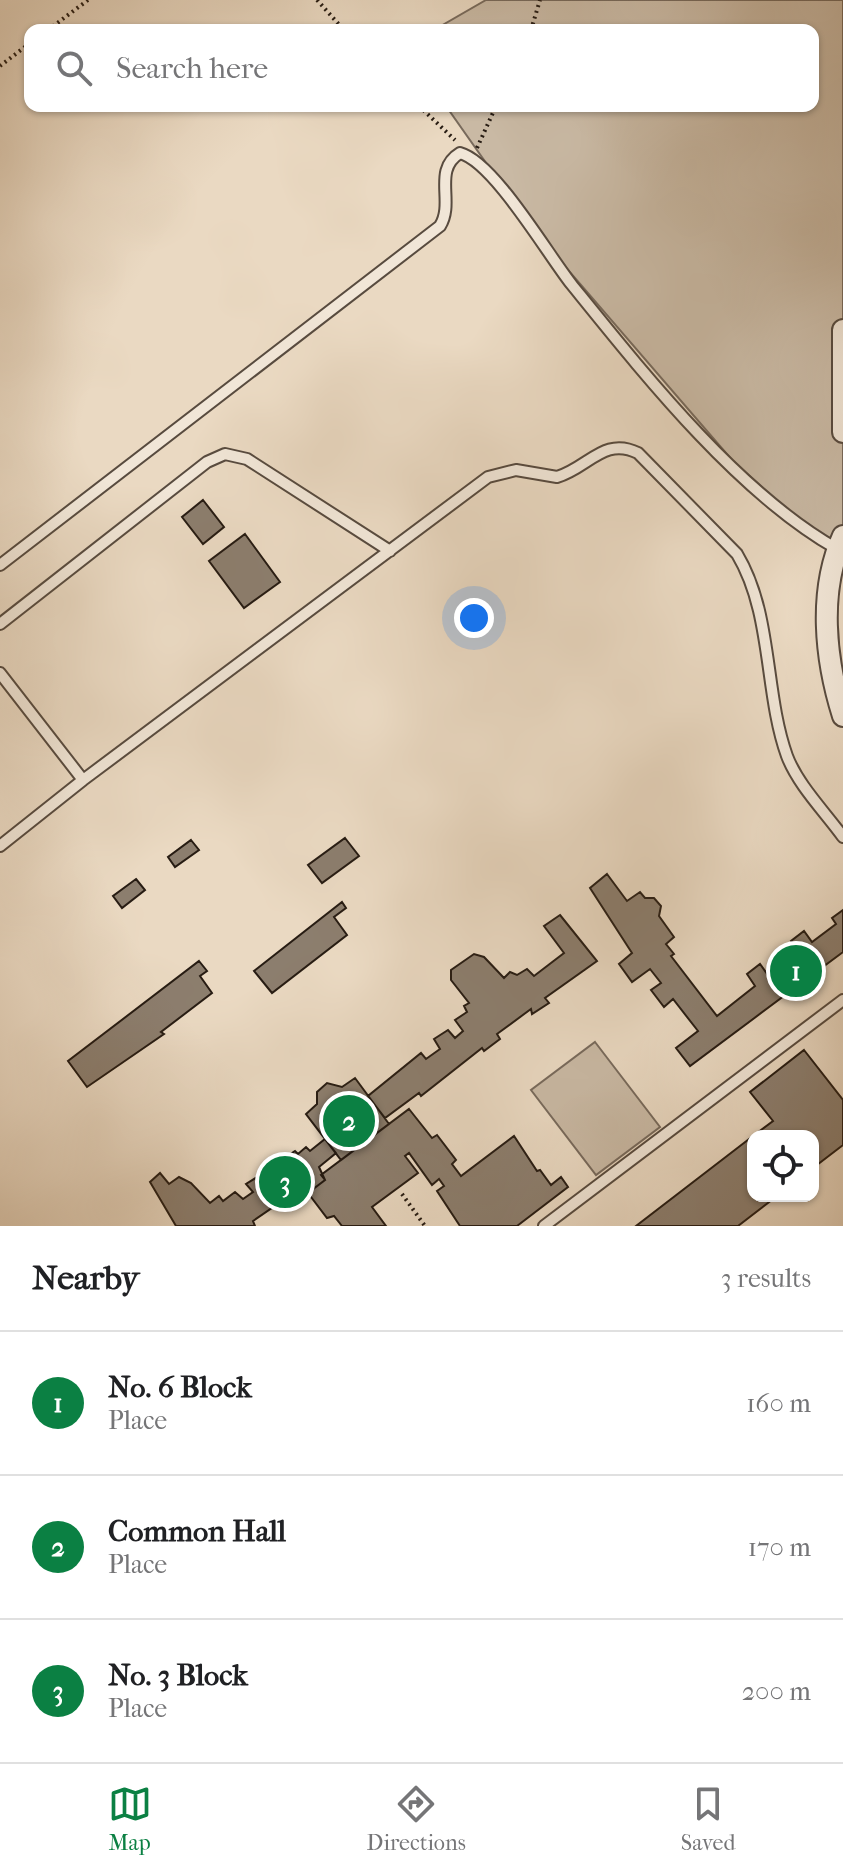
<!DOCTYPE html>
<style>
:root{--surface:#fff;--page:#f6f6f6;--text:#202124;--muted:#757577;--line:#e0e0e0;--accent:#0b8043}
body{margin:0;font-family:"IM FELL French Canon",serif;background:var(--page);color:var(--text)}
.controls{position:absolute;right:24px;bottom:24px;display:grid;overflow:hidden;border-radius:16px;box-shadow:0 2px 6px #0004}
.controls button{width:72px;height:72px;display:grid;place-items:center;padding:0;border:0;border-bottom:2px solid var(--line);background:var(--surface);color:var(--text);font:40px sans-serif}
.you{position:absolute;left:474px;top:618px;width:28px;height:28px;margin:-20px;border:6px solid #fff;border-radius:50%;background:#1a73e8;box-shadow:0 0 0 12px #1a73e833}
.badge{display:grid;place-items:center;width:52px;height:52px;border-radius:50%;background:var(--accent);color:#fff;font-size:26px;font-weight:700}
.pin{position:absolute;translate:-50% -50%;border:4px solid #fff;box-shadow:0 2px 8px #0006}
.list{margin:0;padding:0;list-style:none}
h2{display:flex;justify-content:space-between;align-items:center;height:104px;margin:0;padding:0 32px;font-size:34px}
h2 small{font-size:26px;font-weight:400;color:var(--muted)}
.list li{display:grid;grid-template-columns:52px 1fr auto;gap:24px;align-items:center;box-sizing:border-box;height:144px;padding:0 32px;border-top:2px solid var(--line)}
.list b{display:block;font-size:30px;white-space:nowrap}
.list p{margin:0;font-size:26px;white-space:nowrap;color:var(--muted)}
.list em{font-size:26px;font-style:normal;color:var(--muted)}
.icon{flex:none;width:44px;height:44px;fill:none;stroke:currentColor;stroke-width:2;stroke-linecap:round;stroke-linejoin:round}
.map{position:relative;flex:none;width:843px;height:1226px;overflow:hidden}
.search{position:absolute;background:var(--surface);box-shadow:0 2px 6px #0004;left:24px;right:24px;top:24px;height:88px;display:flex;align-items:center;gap:20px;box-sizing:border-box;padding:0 28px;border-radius:16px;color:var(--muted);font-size:30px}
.sheet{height:536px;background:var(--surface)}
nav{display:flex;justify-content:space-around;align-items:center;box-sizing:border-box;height:112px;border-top:2px solid var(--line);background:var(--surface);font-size:22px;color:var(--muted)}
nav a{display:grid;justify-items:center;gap:4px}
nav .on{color:var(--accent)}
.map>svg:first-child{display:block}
.green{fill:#c9b9a4;stroke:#786a5c;stroke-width:2}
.building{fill:#8c7e6e;stroke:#271c13;stroke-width:2}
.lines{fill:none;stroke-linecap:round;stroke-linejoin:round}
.service-casing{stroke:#584b3f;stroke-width:14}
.minor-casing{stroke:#584b3f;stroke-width:24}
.path{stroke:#271c13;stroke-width:4;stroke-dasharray:2 4;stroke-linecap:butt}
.service{stroke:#f1e6d7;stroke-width:10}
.minor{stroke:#f1e6d7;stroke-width:20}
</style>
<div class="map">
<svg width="843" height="1226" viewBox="0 0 843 1226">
<rect width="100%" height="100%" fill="#ead9c2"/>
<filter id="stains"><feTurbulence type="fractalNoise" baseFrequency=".0025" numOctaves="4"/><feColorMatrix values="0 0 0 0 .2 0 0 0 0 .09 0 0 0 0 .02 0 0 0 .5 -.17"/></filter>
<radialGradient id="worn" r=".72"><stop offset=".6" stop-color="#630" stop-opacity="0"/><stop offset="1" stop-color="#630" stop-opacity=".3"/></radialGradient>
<path class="green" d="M486 0H843V561L732 460 531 227 446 106H813V30H434Z
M595 1042 660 1127 596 1175 531 1090Z"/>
<path class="building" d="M203 500 224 527 203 544 182 517Z
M245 534 280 582 244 608 209 561Z
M345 838 359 856 322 883 308 865Z
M191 840 199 850 175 867 168 857Z
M607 874 627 901 640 892 645 898H654L661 906 659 916 674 937 666 944 674 954 671 956 717 1016 755 986 747 974 760 964 768 975 799 952 791 941 804 931 812 942 836 924 832 918 843 910V952L690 1066 676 1048 698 1031 673 999 664 1007 651 990 661 983 650 969 632 982 619 964 632 953 590 888Z
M136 879 145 890 122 908 113 896Z
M342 902 346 908 334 917 347 935 272 993 254 971Z
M560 915 597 961 545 998 549 1003 532 1014 531 1009 497 1034 500 1039 484 1051 482 1048 421 1096 419 1093 385 1118 368 1096 421 1053 426 1059 440 1049 434 1039 448 1030 455 1038 463 1031 455 1020 467 1012 464 1006 469 1003 451 980V970L474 954 484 957 504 978 510 972 517 975 527 969 534 976 564 953 544 926Z
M199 961 207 971 200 976 212 993 161 1032 164 1034 87 1087 68 1061Z
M804 1050 843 1100V1145L813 1168V1136H753L773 1121 750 1092Z
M355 1078 389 1124 341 1160 306 1114 317 1104V1092L327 1083 342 1087Z
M409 1109 432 1138 437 1135 456 1160 452 1164 461 1176 514 1136 537 1171 540 1170 551 1185 561 1177 568 1187 517 1226H460L437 1191 444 1186 439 1179 432 1185 409 1153 405 1156 418 1173 372 1207 386 1226H342L334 1216 327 1218 308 1193 325 1180 321 1175Z
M753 1136V1196H777L738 1226H636Z
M325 1139 336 1153 319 1167 325 1180 308 1193 304 1186 253 1221 255 1226H176L150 1182 160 1173 169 1184 179 1177 191 1183 210 1203 219 1196 223 1201 235 1192 243 1199 253 1192 246 1184 262 1174 268 1180 279 1171 274 1165 295 1151 298 1154 306 1147 310 1151Z"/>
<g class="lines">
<g class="service-casing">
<path id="service" d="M0 565 440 226C455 202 432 170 460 153 494 162 548 255 572 285 644 374 738 493 837 549
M0 624 207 462 225 454 247 459 390 551
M0 673 83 780 488 477 516 470 557 477C588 468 604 436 638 453L737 554C773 614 764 692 787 756 798 785 825 812 843 837
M0 846 83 780
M544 1226 843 1000"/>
</g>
<g class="minor-casing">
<path id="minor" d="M843 330V432
M843 536C818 591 825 659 843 716"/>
</g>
<path class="path" d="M317 0 344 30
M48 30 88 0
M531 30 540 0
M0 66 30 43
M419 106 455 140
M477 148 496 106
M402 1194 425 1226"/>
<use href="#service" class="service"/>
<use href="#minor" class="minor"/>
</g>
<rect width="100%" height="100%" filter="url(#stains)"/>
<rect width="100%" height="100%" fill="url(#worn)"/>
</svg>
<div class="controls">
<button><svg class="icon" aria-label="locate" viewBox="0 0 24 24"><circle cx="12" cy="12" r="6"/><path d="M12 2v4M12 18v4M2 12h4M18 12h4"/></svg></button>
</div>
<div class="you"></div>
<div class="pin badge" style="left:796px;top:971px">1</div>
<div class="pin badge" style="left:349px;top:1121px">2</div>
<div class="pin badge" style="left:285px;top:1182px">3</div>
<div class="search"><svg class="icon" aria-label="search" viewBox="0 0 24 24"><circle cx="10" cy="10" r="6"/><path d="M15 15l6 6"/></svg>Search here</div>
</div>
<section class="sheet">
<h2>Nearby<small>3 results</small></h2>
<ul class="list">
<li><span class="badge">1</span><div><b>No. 6 Block</b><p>Place</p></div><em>160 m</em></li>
<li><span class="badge">2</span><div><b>Common Hall</b><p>Place</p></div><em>170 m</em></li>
<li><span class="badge">3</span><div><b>No. 3 Block</b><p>Place</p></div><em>200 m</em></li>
</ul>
</section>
<nav>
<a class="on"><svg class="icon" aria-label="map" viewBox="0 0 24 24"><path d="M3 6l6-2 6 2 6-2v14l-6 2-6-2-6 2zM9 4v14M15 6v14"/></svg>Map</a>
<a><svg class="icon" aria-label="directions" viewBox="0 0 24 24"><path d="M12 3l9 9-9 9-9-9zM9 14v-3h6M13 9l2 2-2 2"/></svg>Directions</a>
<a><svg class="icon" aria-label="saved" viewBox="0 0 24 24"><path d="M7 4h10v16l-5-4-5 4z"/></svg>Saved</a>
</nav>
